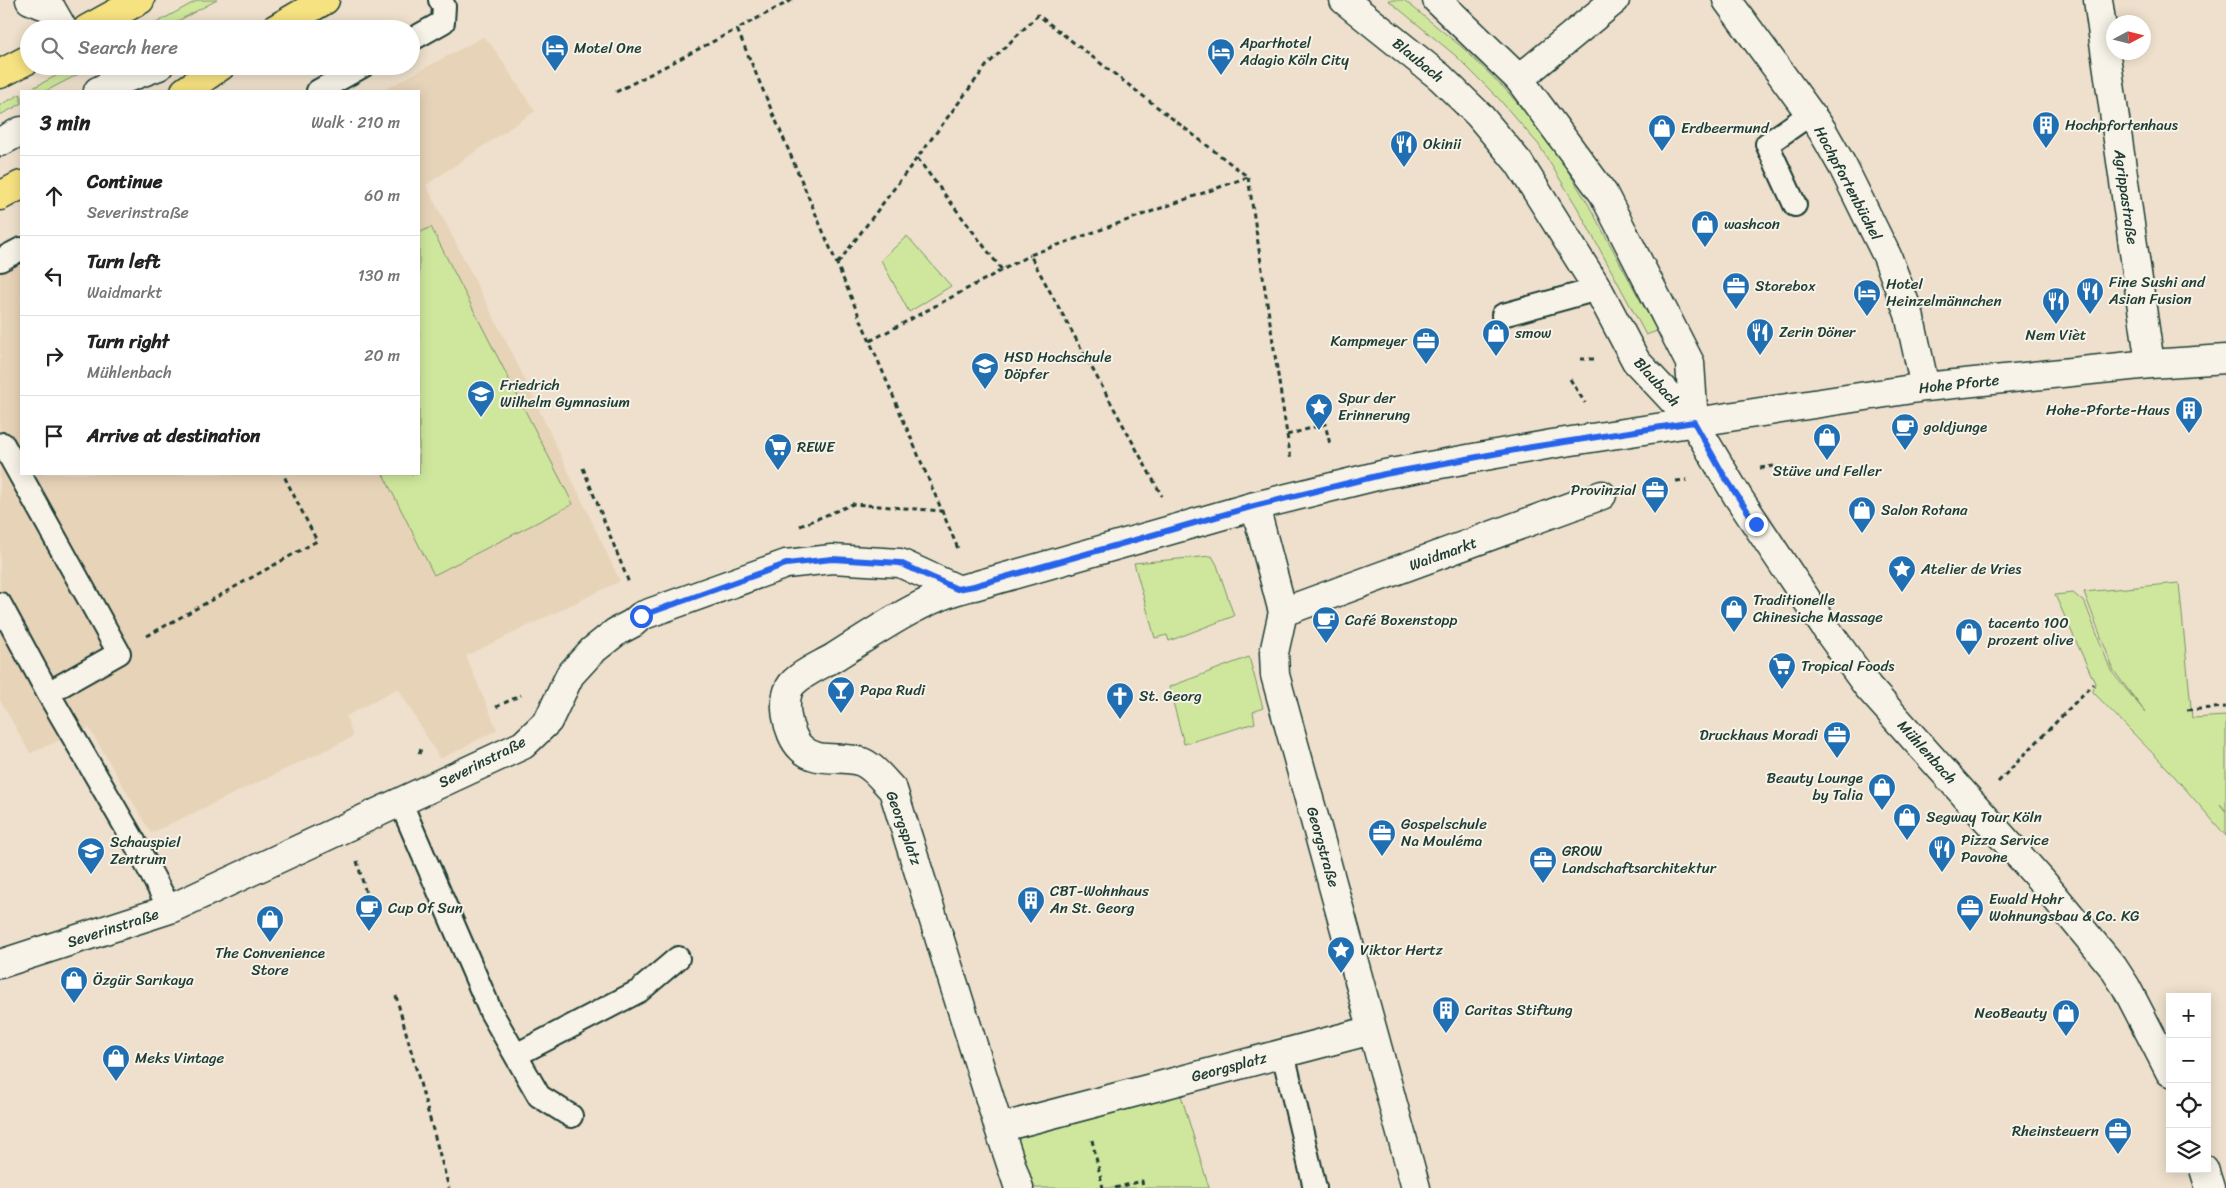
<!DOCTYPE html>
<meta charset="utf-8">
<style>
:root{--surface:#fff;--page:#f2f2f2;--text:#222;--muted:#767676;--line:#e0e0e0}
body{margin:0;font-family:Sriracha,sans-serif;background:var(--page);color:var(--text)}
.controls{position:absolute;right:15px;bottom:15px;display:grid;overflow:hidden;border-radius:0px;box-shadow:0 2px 12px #0003}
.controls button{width:45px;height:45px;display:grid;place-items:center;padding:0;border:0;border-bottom:1px solid var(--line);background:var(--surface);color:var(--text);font:25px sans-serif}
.compass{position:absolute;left:2106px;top:15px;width:45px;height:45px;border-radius:50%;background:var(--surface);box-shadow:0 2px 12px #0003;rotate:83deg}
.stop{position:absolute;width:15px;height:15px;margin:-11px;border:4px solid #2563eb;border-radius:50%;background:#fff}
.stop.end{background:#2563eb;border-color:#fff;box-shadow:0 1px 5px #0008}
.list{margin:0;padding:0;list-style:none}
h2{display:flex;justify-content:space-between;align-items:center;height:65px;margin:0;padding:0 20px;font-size:21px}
h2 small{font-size:16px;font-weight:400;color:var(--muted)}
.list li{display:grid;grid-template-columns:32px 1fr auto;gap:15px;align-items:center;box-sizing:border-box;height:80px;padding:0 20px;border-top:1px solid var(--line)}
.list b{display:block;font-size:19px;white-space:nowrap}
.list p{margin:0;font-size:16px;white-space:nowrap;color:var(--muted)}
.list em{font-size:16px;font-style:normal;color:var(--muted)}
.icon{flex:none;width:28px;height:28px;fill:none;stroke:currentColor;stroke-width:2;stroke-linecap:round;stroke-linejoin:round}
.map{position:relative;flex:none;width:2226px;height:1188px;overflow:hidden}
.search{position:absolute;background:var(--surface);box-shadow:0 2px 12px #0003;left:20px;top:20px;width:400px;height:55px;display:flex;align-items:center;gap:12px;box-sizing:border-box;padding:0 18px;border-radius:28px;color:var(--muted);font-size:19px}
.panel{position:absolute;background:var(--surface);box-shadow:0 2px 12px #0003;left:20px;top:90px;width:400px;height:385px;border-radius:0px}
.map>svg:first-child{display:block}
.built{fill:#e7d3b8}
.green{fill:#cfe79c;stroke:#779268}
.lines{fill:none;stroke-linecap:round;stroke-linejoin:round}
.service-casing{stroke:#1f3d34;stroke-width:26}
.minor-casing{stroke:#1f3d34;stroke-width:31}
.secondary-casing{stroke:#1f3d34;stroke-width:31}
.primary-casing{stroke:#1f3d34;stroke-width:31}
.path{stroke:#1f3d34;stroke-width:3;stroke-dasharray:5 4;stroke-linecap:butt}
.service{stroke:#f7f3e8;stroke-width:22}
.minor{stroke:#f7f3e8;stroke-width:28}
.secondary{stroke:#f7f3e8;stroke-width:28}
.primary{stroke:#f7e281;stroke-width:28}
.route{stroke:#2563eb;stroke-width:6}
.labels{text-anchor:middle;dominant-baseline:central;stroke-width:4;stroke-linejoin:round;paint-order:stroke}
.poi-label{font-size:15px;fill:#1f3d34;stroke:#f7f3e8;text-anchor:start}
.street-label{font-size:15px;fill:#1f3d34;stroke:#f7f3e8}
</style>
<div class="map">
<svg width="2226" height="1188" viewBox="0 0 2226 1188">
<rect width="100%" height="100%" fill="#eee0cc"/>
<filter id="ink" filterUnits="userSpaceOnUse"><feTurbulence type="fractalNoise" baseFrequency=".02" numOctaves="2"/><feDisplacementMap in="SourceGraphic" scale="10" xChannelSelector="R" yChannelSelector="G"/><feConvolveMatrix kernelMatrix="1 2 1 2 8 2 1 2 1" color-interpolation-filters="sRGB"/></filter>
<g filter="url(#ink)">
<path class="built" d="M483 37 492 46 535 111 426 185 516 361 620 581 466 656 497 730 440 759 398 688 346 716 353 737 151 833 89 728 30 753 0 700V270L21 262V474H419V91H382Z"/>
<path class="green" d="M198 0H217L163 29H145Z
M1388 0H1404L1463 48 1506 90 1548 139 1587 202 1657 331 1646 335 1577 207 1539 145 1499 99 1456 56Z
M75 66H94L46 91H27Z
M21 94V104L0 115V105Z
M431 227 573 504 434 575 383 474H419V233Z
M907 236 951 286 909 312 881 260Z
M1212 556 1217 565 1234 616 1169 641 1167 635 1155 638 1134 563Z
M2179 583 2192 718 2226 716V811L2220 804 2226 812V836L2169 770 2093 692 2095 683 2055 595 2073 593 2085 603 2111 671 2145 712 2114 671 2084 592Z
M1249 657 1263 708 1253 712 1255 723 1184 744 1169 687Z
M1180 1092 1209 1188H1020L1003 1141Z"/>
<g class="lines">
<g class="service-casing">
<path id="service" d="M411 40 443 22 444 6 440 0
M318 91 363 66
M1795 205 1767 144 1810 114
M0 260 21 249
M1503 315 1598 289
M0 445 3 444 119 653 48 693 135 843 170 909
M0 604 48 693
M400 801 491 1012 539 1096 571 1116
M1283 1053 1315 1188
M516 1055 639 991 678 958"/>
</g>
<g class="minor-casing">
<path id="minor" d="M30 0 51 8 63 29
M1727 0 1822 130 1843 167 1887 256 1909 314 1925 387
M2098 0 2150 364
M1519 79 1615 0
M1255 506 1283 612 1274 653 1275 675 1416 1188
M1283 612 1602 495
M0 964 170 909 523 745 548 721 570 675 592 651 616 632 633 623 641 616 786 564 832 559 900 563 957 589
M999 1128 893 790C884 781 874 767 862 762 842 754 818 765 801 748 787 735 779 695 794 682 804 672 821 665 833 658 873 633 928 594 974 586L1255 506 1385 474 1552 444 1925 387 2150 364 2226 359
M1019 1188 999 1128 1372 1030"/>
</g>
<g class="secondary-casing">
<path id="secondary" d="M1344 0 1440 77 1479 115 1519 163 1598 289 1636 361 1694 423 1738 497 1827 630 1868 687 2040 879 2113 967 2126 987 2170 1072
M1437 0 1519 79 1603 193 1690 363 1694 423
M98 91 119 81 159 66
M0 142 21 131
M2204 1169 2210 1188"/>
</g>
<g class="primary-casing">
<path id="primary" d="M87 29 140 0
M275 29 325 0
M0 74 29 59
M185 91 221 66
M0 196 21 185"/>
</g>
<path class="path" d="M792 0 737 29 959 551
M616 92 737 29
M917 158 1002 270
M1248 177 1291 461
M838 263 987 65 1038 15 1248 177 1030 255 1162 496
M870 341 1030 255
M1580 359H1595
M1570 379 1585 403
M1287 435 1325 424 1330 444
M583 468 629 583
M1760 468 1774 466
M1676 481 1687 480
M800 526 853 504 942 511
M147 636 317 541 283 474
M496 707 521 695
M2187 710 2226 707
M419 754 422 746
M1998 782 2093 684
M357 861 370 908
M396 996 449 1188
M1092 1140 1103 1188
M1115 1188 1142 1181 1143 1188"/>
<use href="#service" class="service"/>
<use href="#minor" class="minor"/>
<use href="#secondary" class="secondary"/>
<use href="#primary" class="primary"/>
</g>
</g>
<g class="lines" filter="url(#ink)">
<path class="route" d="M641 616 786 564 832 559 900 563 957 589 974 586 1254 506 1385 474 1532 447 1694 422 1723 474 1756 524"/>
</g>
<defs>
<g id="hotel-pin" transform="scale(1.4375)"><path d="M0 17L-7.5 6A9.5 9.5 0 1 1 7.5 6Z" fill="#1f6fb2" stroke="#f7f3e8"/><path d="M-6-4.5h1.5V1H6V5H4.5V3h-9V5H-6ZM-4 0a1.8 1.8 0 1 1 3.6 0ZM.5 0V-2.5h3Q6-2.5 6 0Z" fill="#fff"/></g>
<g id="building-pin" transform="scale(1.4375)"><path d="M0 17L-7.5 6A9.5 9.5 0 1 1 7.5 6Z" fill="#1f6fb2" stroke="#f7f3e8"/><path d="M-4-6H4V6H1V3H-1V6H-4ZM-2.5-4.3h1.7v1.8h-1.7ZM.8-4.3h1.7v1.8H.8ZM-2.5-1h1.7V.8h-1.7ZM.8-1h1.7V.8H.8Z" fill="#fff"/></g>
<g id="shop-pin" transform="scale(1.4375)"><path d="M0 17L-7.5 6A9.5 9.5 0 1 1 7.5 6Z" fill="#1f6fb2" stroke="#f7f3e8"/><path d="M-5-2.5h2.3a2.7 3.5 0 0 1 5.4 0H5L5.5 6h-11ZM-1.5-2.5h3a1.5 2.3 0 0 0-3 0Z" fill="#fff"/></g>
<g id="restaurant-pin" transform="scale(1.4375)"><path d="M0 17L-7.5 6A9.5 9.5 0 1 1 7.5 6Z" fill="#1f6fb2" stroke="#f7f3e8"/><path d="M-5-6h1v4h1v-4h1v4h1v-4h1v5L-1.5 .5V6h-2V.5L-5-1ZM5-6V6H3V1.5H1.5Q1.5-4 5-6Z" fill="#fff"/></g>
<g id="office-pin" transform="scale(1.4375)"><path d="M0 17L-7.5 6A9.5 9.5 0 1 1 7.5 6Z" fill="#1f6fb2" stroke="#f7f3e8"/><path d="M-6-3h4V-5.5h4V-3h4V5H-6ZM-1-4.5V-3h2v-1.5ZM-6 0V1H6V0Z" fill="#fff"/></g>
<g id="university-pin" transform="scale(1.4375)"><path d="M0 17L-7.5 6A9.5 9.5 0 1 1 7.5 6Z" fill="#1f6fb2" stroke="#f7f3e8"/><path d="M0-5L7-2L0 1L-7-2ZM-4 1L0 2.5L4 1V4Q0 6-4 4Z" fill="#fff"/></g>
<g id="school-pin" transform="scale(1.4375)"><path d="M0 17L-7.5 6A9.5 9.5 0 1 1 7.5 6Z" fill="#1f6fb2" stroke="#f7f3e8"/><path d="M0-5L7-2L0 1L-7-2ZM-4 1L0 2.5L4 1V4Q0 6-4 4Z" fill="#fff"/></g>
<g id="sight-pin" transform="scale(1.4375)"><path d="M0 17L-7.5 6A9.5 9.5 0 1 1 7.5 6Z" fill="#1f6fb2" stroke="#f7f3e8"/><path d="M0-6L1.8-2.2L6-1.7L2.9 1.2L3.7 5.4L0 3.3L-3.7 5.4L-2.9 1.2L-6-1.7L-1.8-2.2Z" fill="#fff"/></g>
<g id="cafe-pin" transform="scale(1.4375)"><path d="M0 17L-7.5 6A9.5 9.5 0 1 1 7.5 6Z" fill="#1f6fb2" stroke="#f7f3e8"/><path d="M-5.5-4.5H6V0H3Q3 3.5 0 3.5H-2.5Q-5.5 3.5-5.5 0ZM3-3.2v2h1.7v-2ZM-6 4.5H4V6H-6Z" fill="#fff"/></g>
<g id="supermarket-pin" transform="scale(1.4375)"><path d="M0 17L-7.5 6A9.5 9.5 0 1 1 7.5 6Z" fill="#1f6fb2" stroke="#f7f3e8"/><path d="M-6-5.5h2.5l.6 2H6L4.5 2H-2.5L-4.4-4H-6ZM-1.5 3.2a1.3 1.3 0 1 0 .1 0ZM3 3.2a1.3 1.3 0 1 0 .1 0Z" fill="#fff"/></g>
<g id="bar-pin" transform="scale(1.4375)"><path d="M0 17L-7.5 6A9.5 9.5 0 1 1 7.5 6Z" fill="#1f6fb2" stroke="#f7f3e8"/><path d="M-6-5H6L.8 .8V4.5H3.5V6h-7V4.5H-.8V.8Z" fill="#fff"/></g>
<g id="church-pin" transform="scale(1.4375)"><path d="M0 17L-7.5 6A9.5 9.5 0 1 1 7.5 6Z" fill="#1f6fb2" stroke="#f7f3e8"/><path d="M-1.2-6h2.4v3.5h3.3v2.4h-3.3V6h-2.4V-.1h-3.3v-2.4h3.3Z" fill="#fff"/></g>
</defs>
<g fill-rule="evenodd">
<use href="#hotel-pin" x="555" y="48"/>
<use href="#hotel-pin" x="1221" y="52"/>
<use href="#building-pin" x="2046" y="125"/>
<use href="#shop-pin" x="1662" y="128"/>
<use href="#restaurant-pin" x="1404" y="144"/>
<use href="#shop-pin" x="1705" y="224"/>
<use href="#office-pin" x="1736" y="286"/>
<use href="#restaurant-pin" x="2090" y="291"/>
<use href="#hotel-pin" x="1867" y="293"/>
<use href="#restaurant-pin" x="2056" y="301"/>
<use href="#restaurant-pin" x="1760" y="332"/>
<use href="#shop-pin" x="1496" y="333"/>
<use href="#office-pin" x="1426" y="341"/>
<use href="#university-pin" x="985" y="366"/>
<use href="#school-pin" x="481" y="394"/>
<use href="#sight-pin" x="1319" y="407"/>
<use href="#building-pin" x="2189" y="410"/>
<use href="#cafe-pin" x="1905" y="427"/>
<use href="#shop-pin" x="1827" y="437"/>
<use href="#supermarket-pin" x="778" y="447"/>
<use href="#office-pin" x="1655" y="490"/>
<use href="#shop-pin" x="1862" y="510"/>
<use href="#sight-pin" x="1902" y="569"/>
<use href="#shop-pin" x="1734" y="609"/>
<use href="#cafe-pin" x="1326" y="620"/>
<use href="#shop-pin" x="1969" y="632"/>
<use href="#supermarket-pin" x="1782" y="666"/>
<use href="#bar-pin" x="841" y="690"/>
<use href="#church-pin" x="1120" y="696"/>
<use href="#office-pin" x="1837" y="735"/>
<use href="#shop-pin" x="1882" y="787"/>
<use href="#shop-pin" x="1907" y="817"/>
<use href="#office-pin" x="1382" y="833"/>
<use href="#restaurant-pin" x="1942" y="849"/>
<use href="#university-pin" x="91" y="851"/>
<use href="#office-pin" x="1543" y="860"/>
<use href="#building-pin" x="1031" y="900"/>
<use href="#cafe-pin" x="369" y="908"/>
<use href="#office-pin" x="1970" y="908"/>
<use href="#shop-pin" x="270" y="919"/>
<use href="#sight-pin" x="1341" y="950"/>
<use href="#shop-pin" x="74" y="980"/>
<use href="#building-pin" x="1446" y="1010"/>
<use href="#shop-pin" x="2066" y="1013"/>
<use href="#shop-pin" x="116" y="1058"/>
<use href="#office-pin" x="2118" y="1131"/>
</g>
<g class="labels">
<g class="poi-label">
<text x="1240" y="43">Aparthotel<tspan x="1240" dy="17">Adagio Köln City</tspan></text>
<text x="574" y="48">Motel One</text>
<text x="2065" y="125">Hochpfortenhaus</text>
<text x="1681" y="128">Erdbeermund</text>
<text x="1423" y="144">Okinii</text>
<text x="1724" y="224">washcon</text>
<text x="2109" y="282">Fine Sushi and<tspan x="2109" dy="17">Asian Fusion</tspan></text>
<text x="1886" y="284">Hotel<tspan x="1886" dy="17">Heinzelmännchen</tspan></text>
<text x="1755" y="286">Storebox</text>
<text x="1779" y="332">Zerin Döner</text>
<text x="1515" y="333">smow</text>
<text x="2056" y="335" text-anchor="middle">Nem Vièt</text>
<text x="1407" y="341" text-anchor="end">Kampmeyer</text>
<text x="1004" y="357">HSD Hochschule<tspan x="1004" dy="17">Döpfer</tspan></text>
<text x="500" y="385">Friedrich<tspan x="500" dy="17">Wilhelm Gymnasium</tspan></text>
<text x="1338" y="398">Spur der<tspan x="1338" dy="17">Erinnerung</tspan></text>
<text x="2170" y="410" text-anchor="end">Hohe-Pforte-Haus</text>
<text x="1924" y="427">goldjunge</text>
<text x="797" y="447">REWE</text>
<text x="1827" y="471" text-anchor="middle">Stüve und Feller</text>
<text x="1636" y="490" text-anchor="end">Provinzial</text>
<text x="1881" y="510">Salon Rotana</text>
<text x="1921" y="569">Atelier de Vries</text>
<text x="1753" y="600">Traditionelle<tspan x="1753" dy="17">Chinesiche Massage</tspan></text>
<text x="1345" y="620">Café Boxenstopp</text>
<text x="1988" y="623">tacento 100<tspan x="1988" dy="17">prozent olive</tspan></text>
<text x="1801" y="666">Tropical Foods</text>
<text x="860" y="690">Papa Rudi</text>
<text x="1139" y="696">St. Georg</text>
<text x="1818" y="735" text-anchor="end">Druckhaus Moradi</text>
<text x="1863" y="778" text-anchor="end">Beauty Lounge<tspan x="1863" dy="17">by Talia</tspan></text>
<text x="1926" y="817">Segway Tour Köln</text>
<text x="1401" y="824">Gospelschule<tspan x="1401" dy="17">Na Mouléma</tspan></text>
<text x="1961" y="840">Pizza Service<tspan x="1961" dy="17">Pavone</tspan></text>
<text x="110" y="842">Schauspiel<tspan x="110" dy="17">Zentrum</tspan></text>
<text x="1562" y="851">GROW<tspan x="1562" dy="17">Landschaftsarchitektur</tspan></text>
<text x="1050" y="891">CBT-Wohnhaus<tspan x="1050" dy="17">An St. Georg</tspan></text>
<text x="1989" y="899">Ewald Hohr<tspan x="1989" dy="17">Wohnungsbau &amp; Co. KG</tspan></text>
<text x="388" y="908">Cup Of Sun</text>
<text x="1360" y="950">Viktor Hertz</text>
<text x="270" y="953" text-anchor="middle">The Convenience<tspan x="270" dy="17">Store</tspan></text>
<text x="93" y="980">Özgür Sarıkaya</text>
<text x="1465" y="1010">Caritas Stiftung</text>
<text x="2047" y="1013" text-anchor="end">NeoBeauty</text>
<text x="135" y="1058">Meks Vintage</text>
<text x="2099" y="1131" text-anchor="end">Rheinsteuern</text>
</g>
<g class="street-label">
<text transform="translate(1418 60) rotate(39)">Blaubach</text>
<text transform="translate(1848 183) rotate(62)">Hochpfortenbüchel</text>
<text transform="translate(2126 197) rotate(82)">Agrippastraße</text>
<text transform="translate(1657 382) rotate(48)">Blaubach</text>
<text transform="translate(1959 384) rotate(-6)">Hohe Pforte</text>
<text transform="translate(1443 554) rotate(-20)">Waidmarkt</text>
<text transform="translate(1927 752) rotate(48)">Mühlenbach</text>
<text transform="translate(482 762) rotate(-27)">Severinstraße</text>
<text transform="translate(904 828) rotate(70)">Georgsplatz</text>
<text transform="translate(1323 847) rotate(74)">Georgstraße</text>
<text transform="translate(113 928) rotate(-18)">Severinstraße</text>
<text transform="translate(1229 1067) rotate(-15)">Georgsplatz</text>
</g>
</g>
</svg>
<div class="controls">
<button>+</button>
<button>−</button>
<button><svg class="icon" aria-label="locate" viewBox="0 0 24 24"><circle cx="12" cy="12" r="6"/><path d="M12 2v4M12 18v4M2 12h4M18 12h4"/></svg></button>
<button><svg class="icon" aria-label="layers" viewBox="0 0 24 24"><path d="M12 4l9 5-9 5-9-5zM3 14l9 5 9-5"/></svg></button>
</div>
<svg class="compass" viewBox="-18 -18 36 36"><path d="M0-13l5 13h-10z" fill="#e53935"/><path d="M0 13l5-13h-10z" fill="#767676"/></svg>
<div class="stop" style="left:641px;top:616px"></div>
<div class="stop end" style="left:1756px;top:524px"></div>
<div class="search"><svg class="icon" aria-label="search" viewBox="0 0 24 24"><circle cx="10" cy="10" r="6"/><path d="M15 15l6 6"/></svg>Search here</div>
<section class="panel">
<h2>3 min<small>Walk · 210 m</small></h2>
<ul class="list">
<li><svg class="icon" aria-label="ahead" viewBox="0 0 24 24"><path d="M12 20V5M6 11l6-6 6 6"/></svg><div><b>Continue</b><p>Severinstraße</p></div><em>60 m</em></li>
<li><svg class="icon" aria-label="left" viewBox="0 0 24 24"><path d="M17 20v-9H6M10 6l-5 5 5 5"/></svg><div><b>Turn left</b><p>Waidmarkt</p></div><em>130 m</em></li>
<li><svg class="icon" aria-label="right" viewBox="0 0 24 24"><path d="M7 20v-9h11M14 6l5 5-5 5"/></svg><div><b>Turn right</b><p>Mühlenbach</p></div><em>20 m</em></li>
<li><svg class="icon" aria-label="arrive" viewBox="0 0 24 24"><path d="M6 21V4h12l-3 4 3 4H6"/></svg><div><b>Arrive at destination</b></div></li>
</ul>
</section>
</div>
